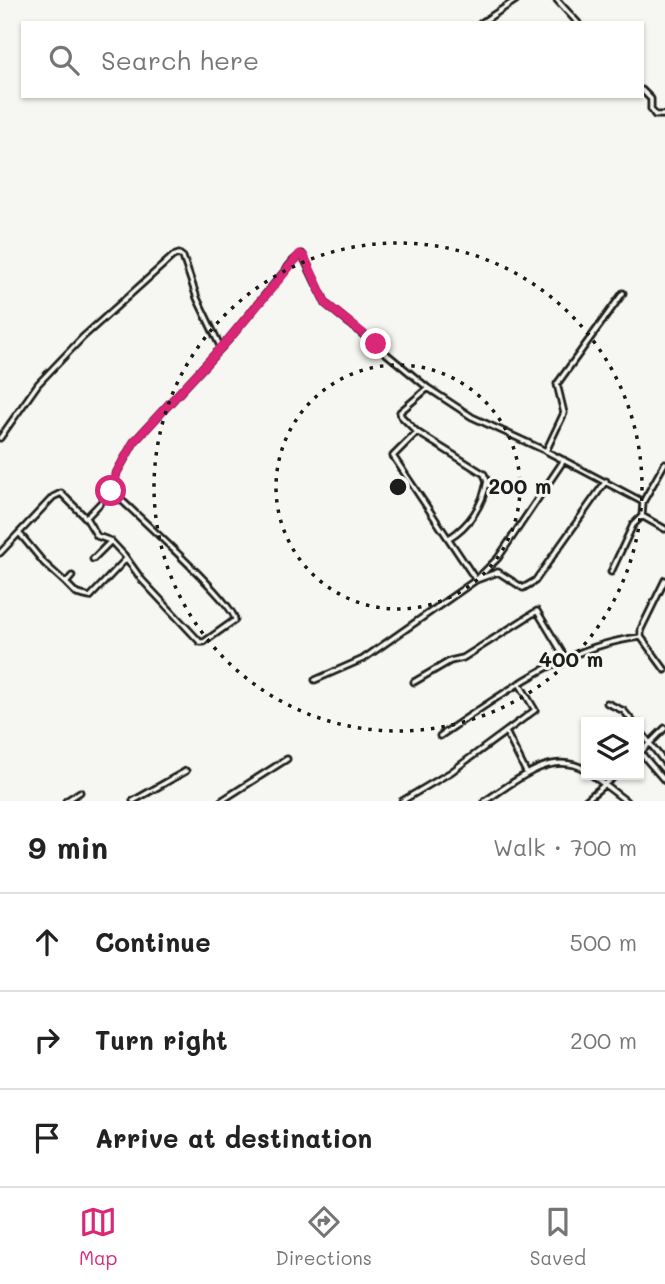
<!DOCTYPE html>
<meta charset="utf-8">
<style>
:root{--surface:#fff;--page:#f2f2f2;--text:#222;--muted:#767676;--line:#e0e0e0;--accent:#db2777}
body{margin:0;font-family:Mali,sans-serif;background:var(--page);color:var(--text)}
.controls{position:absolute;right:21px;bottom:21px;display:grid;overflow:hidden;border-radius:0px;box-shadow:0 2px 5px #0004}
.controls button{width:63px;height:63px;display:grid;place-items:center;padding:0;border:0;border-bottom:2px solid var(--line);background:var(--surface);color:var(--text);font:35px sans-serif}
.stop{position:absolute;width:21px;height:21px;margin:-16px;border:5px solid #db2777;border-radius:50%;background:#fff}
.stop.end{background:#db2777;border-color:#fff;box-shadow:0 2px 7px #0008}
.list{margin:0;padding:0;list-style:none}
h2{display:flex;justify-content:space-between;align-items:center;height:91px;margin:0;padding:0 28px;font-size:30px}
h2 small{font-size:23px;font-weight:400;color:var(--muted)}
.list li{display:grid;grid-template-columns:46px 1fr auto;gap:21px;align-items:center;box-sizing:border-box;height:98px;padding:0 28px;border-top:2px solid var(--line)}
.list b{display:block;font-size:26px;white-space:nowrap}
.list em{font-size:23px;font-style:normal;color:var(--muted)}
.icon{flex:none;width:38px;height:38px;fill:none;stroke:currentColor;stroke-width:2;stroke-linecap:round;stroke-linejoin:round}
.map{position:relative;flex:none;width:665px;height:801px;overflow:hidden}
.search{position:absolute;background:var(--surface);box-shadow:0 2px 5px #0004;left:21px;right:21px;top:21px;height:77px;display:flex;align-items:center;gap:18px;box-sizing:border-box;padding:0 24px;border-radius:0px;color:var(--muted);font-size:26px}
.sheet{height:385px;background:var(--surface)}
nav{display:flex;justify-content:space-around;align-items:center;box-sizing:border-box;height:98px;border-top:2px solid var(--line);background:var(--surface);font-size:19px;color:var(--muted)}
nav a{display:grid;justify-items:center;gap:4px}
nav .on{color:var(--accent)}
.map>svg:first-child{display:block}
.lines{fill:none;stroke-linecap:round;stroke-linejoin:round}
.street-casing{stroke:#1c1c1c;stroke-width:9}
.street{stroke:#f6f6f2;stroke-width:3.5}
.route{stroke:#db2777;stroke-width:9}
.ring{fill:none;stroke:#1c1c1c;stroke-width:3.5;stroke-dasharray:3.5 7}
.centre{fill:#1c1c1c;stroke:#f6f6f2;stroke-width:3.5}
.ring-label{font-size:21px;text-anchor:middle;font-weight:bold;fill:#1c1c1c;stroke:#f6f6f2;stroke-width:6;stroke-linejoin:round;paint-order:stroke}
</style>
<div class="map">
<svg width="665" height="801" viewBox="0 0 665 801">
<rect width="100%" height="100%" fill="#f6f6f2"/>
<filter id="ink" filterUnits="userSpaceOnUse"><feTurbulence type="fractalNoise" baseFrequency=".0143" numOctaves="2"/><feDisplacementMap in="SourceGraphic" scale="14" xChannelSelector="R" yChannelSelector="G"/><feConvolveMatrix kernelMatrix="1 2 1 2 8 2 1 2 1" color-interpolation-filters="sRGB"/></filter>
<g filter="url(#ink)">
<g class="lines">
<g class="street-casing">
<path id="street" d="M557 0 578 23
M481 23 516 0
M642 90 651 99V109L655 115H665
M428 388 400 412 401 416 417 432 484 474 487 481C483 505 469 526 449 538
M417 432 393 456 476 580 498 572 523 588 535 581 606 481
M0 438 38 384 83 337 173 256 179 254 183 257 197 298 221 348
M546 451 564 413 557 384 623 293
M112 491C131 510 235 603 235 620L204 642H200L142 580 124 555 111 541 97 536 86 518 112 491 117 472 134 442 229 339 293 261 302 254 326 304 428 388 472 417 546 451 643 502 642 516 665 529
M643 502 665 463
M20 534 44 563 66 583
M0 553 53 497 61 493 86 518
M93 559 111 541
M611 572 633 525 642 516
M72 576 66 583 77 594 90 597 126 559
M641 637V629L665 580
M315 680 363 659 476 580 498 558 564 460
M414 682 450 661 463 658 537 611 566 659
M607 703 624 711 633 722
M639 729 665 763
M507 734 527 774
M440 736C501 695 565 645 641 637L665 670
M640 752 665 781
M639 754 665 728
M592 775 626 801
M66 801 80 792
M133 801 186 771
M221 801 287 759
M402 801 451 772 535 710 519 683
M485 801C515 782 550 749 586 770
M585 801 616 775"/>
</g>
<use href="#street" class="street"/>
</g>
</g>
<g class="lines" filter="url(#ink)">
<path class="route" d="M111 491 117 472 134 442 229 339 300 254 304 256 326 304 376 344"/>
</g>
<g class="ring">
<circle cx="398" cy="487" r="122"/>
<circle cx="398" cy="487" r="244"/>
</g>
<circle cx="398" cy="487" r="10" class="centre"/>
<g class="ring-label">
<text x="520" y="494">200 m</text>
<text x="571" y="667">400 m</text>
</g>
</svg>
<div class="controls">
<button><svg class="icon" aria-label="layers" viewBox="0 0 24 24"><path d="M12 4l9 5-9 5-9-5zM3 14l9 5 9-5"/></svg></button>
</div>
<div class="stop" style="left:111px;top:491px"></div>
<div class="stop end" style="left:376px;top:344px"></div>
<div class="search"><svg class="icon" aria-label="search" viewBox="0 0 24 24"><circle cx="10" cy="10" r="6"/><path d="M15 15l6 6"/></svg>Search here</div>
</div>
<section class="sheet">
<h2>9 min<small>Walk · 700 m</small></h2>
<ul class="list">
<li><svg class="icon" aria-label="ahead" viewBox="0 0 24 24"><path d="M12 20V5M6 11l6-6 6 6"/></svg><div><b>Continue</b></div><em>500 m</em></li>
<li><svg class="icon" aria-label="right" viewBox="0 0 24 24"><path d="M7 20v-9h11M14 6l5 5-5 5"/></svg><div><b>Turn right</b></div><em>200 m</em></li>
<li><svg class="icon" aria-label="arrive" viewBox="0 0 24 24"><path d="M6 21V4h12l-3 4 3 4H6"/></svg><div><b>Arrive at destination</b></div></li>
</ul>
</section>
<nav>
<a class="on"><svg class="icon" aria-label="map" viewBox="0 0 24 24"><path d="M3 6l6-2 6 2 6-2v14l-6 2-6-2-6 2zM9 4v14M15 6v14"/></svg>Map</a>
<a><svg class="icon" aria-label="directions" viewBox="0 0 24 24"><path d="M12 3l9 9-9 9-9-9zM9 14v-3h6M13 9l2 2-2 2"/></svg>Directions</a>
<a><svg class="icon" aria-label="saved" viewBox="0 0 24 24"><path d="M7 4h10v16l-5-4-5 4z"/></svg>Saved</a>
</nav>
